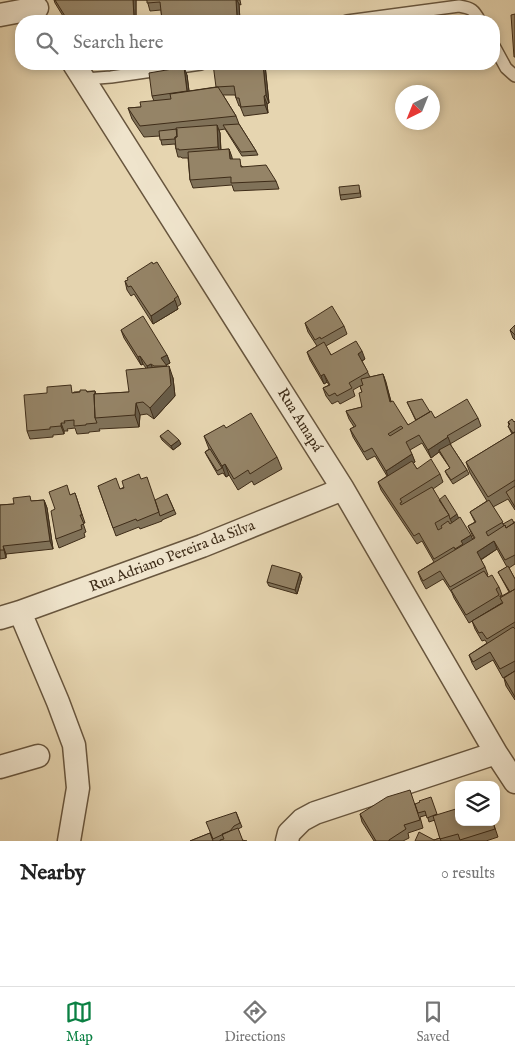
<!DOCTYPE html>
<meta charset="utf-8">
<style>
:root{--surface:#fff;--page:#f2f2f2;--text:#222;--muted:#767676;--line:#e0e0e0;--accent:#0b8043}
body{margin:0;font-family:"IM FELL English",serif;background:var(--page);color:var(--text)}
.controls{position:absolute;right:15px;bottom:15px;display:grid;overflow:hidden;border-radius:10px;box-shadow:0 2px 8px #0003}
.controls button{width:45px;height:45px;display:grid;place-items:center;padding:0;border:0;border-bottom:1px solid var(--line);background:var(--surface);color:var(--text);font:25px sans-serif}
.compass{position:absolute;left:395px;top:85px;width:45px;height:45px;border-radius:50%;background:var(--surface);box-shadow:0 2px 8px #0003;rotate:223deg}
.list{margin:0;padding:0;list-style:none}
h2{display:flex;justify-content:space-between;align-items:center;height:65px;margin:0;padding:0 20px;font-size:21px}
h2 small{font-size:16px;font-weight:400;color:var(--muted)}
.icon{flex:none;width:28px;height:28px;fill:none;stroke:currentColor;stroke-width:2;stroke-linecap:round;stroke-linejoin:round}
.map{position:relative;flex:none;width:515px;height:841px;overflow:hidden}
.search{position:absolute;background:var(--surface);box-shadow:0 2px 8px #0003;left:15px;right:15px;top:15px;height:55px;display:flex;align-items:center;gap:12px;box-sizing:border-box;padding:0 18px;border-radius:20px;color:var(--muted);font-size:19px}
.sheet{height:145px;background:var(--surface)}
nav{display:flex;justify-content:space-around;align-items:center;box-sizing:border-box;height:70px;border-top:1px solid var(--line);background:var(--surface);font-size:14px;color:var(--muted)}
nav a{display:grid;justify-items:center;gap:2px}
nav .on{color:var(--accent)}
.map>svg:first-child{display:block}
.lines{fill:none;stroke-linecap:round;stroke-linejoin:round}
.lane-casing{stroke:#68563e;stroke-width:14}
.street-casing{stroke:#68563e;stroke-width:25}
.lane{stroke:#efe4cc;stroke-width:11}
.street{stroke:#efe4cc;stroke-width:22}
.wall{fill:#807259;stroke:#3e2c18;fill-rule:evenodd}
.shaded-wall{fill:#685c48;stroke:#3e2c18}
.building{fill:#958467;stroke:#3e2c18;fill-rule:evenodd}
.labels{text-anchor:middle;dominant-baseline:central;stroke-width:4.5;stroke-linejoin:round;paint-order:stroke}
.street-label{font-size:15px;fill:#3e2c18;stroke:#efe4cc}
</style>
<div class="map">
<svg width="515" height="841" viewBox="0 0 515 841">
<rect width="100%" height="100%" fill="#e6d5b0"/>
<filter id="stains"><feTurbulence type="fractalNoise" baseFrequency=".004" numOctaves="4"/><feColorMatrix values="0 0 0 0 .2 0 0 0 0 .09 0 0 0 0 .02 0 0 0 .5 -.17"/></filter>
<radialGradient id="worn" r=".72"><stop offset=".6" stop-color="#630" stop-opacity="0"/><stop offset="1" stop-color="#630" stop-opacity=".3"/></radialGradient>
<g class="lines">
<g class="lane-casing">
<path id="lane" d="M347 21 459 6C472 8 474 10 480 21
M494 46 506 68 515 76
M85 79 111 77 201 64"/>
</g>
<g class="street-casing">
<path id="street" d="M0 15 37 8
M74 64 343 489 496 753 515 782
M20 612 58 702 74 745 78 788 69 841
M0 618 20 612 202 546 343 489
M0 767 38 756
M287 841 289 833 302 820 315 813 496 753"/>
</g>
<use href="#lane" class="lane"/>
<use href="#street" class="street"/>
</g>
<path class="wall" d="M54 0H240L241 5 239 4 240 21H162L161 10 150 11 147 0H136V21H66L55 3Z
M265 65 269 103 267 104 268 113 244 116 240 106H239L236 98 235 95H223L236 116 239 124 256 151 258 155 242 156 225 129 219 130 220 133 221 150 229 149 232 159 243 167 276 181 279 189 234 191 232 185 193 188 190 180 188 158H182L181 157H178L176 149 175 144 162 145 160 136 144 137 132 119 128 108 141 107 154 101 152 96 187 75 189 91 216 87Z
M360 190 361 197 341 200 340 195Z
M125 281 178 296 181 304 177 307 178 309 153 324 134 294 131 296 127 290Z
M305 323 344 326 347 334 326 346 331 355 365 359 362 361 370 377 383 374 391 401 408 425 416 421 407 402 430 412 435 418H478L481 426 450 444 467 470 469 474 453 484 447 475 445 471 450 468 439 452 431 458 422 443 410 450 415 462 413 463 417 469 440 474 443 482 433 489 439 500 459 518 473 540 474 539 468 526 475 522 470 512 487 501 470 473 466 462 512 434 508 426 509 425 508 422H514L515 421V510L508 499 493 507 503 524 515 522V564L509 568 515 579V671L503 678 493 660 476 670 472 663 469 655 487 643 485 640 482 641 475 629 472 621 502 603 469 623 454 598 452 593 443 579 426 589 421 580 418 572 434 562 422 541 417 544 381 490 378 482 387 476 375 456 367 460 353 437 350 429 354 427 349 419 346 411 362 407V392L360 386 353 390 355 396 340 404 338 401 332 404 326 396 323 388 329 385 327 382 324 384 310 360 307 352 317 346 308 332ZM497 549 507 567 498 572 509 592 500 597V596L502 595 499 587 488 577 487 576 488 575 485 567 481 560Z
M121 330 167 355 170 363 166 365 173 378 175 396 154 419 147 414 140 415 139 427 99 429 100 431 89 432V433L77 434 75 428 67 429 68 431H64V434L53 435V437L30 439 27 431 74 392 95 391 96 394 129 392 146 368 143 364 141 365 124 338Z
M510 330 515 335V340L513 338Z
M226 428 277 457 282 469 254 485 252 481 238 490 229 475 226 477 223 473 218 475 207 456 205 452 209 449 204 436Z
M160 436 181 444 173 450 162 440Z
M141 479 158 509 167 494 176 514 162 520V521L140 529 139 527 116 536 98 486 120 489Z
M75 493 85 523H83L86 532 84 533 85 537 59 548 56 539 55 509 70 495Z
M44 500 47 508 53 549 6 554V558L0 559V505L14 504 32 501Z
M302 577 297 594 269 586 267 582Z
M515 671V700L506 686 504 678Z
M415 804 437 815 459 822H493L498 837 486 841H415L434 840 440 838 435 820 429 822 427 815 420 817 423 828 408 833 409 838 403 841H374L362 822 360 814Z
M236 812 242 827 238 829 242 840 247 841H190L210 833Z"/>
<path class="shaded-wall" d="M133 0H136V21H135L134 17Z
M236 0H237L239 4 240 21H239L237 16Z
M263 64H265V65L269 103 266 95Z
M184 67 187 75 190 99 187 91Z
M264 96 267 104 268 113 265 105Z
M217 125 220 133 221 155 218 147Z
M229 149 232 157 233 167 230 159Z
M175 300 178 309 153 324 151 316Z
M362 351 365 359 360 362 358 354Z
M167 355 170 363 164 366 161 358Z
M140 356 143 364 141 365 138 357Z
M151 364 154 372 150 374 147 366Z
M169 366 173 378 175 396 154 419 150 408Z
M324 374 327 382 324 384 321 376Z
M383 374 386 382 393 410 390 402Z
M136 403 140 415 139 427 135 415Z
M61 423 64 431V434L61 426Z
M448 437 451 445 439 450V452L431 458 428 450Z
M179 440 181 444 173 450 171 446Z
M412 454 415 462 389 479 386 471Z
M225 464 229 475 226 477 222 466Z
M44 500 47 508 53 549 50 541Z
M457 514 459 519 452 523 450 519Z
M471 535 474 543 458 557 455 549 461 541Z
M494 541 497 549 480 560 477 552Z
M3 546 6 554V558Z
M300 573 302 577 297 594 295 590Z"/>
<path class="building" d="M55 0H133L134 17 121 18V21H68Z
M147 0H236L237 16 162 20 160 2 147 3Z
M515 14V57H514L511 15Z
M213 64H263L266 95 264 96 265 105 241 107 239 98H236L234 86 216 87Z
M184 67 187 91 152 96 149 73Z
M218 87 236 116 140 126 128 108 141 107 140 102 171 99 170 94Z
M239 124 256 151 241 152 223 125Z
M217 125 218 147 179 150V149H176L175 137H177L176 128Z
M177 129V137H175V139L160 140 159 131Z
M229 149 230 159H240L241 167 266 165 276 181 231 183V177L190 180 188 152Z
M359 185 360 193 340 195 339 187Z
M152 262 153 264 157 262 178 296 174 299 175 300 151 316 131 286 128 287 125 281 128 280 127 278Z
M332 306 344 326 321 339 320 337 315 340 305 323Z
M143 316 167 355 161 358 167 366H154L151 364 147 366 140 356 138 357 121 330Z
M515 325V335L510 330Z
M356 341 362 351 358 354 368 372 349 383 352 388 337 396 335 393 329 396 323 388 330 385 324 374 321 376 307 352 324 342 331 355Z
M169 366 171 385 150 408 143 402 136 403 135 415 95 418 94 394 129 392 126 370Z
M383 374 390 402 393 401 408 425 431 411 435 418 467 399 478 418 447 436 448 437 428 450 419 435 406 442 412 454 386 471 372 448 364 452 350 429 356 426 346 411 362 407 359 393 362 392 360 386 363 385 361 379ZM401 426 403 428 390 436 388 434Z
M71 385 72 393 80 392V390H86L87 392 95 391V394H94L95 418 97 423 86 424V425L74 426V420L64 421 65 423H61V426L50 427V429L27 431 24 395 47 393V387Z
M422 399 430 412 416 420 407 402Z
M251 413 277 457 250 474 248 470 234 479 225 464 222 466 204 436 224 425 226 428Z
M512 419 514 422 515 421V432L513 433 508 426 510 424 508 422Z
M168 430 179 440 171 446 160 436Z
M515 432V480L488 497 466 462Z
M450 444 467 470 451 480 445 471 450 468 439 450Z
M210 449 222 468 217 471 205 452Z
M431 459 440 474 400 499 402 502 400 503 401 505 432 487 449 515 435 523 438 530 442 528 441 526 448 521 450 524 460 517 471 535 461 541 463 544 455 549 454 547 434 559 419 533 414 536 378 482 412 461 417 469Z
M139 474 141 479 147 477 159 512 137 521 136 519 113 528 98 486 116 478 120 489 124 488 122 481Z
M67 485 70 495 75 493 82 515H80L84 524 81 525 82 529 56 539 51 511 55 509 49 492Z
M515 486V507L506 492Z
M167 494 174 510 160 516 155 500Z
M445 495 457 514 450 519 449 515 439 500Z
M30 496 31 501 44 500 50 541 3 546 4 550H0V505L14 504 13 498Z
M489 500 503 522 486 532 488 536 505 525 506 528 515 522V555L505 560 494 541 477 552 485 567 450 587 440 571 423 581 418 572 475 538 468 526 476 522 470 512Z
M512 519 514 523 506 528 505 525 504 526 503 524Z
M272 565 300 573 295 590 267 582Z
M508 566 515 579V589L510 592 498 572Z
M484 571 488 577 492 575 499 587 496 589 499 595 466 615 451 590Z
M515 589V622L487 639 482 632 479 633 472 621 503 603 500 598Z
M513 627 515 629V661L500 669 490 652 473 662 469 655Z
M515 671V697L504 678Z
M410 790 420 820 404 825 406 829 389 840V841H376L360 814 387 797Z
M431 797 437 814 427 818 425 811 418 813 415 804 420 802 419 801Z
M459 808V822H493L495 829 460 840 458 834 440 839 433 816Z
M236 812 240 823 234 826 230 831 213 839 206 822Z
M238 828 243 841H220V840L224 839 222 834Z
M419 832 434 840 440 838 441 841H415Z
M210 833 213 841H190Z"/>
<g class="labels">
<g class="street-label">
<text transform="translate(300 420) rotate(58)">Rua Amapá</text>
<text transform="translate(172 556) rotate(-21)">Rua Adriano Pereira da Silva</text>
</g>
</g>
<rect width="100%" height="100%" filter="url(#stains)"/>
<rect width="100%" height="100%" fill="url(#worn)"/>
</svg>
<div class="controls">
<button><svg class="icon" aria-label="layers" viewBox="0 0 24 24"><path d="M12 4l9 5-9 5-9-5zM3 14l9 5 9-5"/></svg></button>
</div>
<svg class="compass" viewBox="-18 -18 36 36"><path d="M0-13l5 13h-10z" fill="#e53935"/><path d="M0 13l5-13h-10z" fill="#767676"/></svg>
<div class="search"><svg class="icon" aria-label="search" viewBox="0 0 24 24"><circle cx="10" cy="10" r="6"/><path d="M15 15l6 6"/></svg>Search here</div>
</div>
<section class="sheet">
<h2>Nearby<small>0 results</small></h2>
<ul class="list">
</ul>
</section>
<nav>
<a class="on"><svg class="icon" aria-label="map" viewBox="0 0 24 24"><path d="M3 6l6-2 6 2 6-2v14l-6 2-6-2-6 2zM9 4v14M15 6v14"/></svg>Map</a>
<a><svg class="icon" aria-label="directions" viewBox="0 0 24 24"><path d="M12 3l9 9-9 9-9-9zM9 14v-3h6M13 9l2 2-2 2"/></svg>Directions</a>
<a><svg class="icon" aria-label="saved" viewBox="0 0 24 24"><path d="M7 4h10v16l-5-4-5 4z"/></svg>Saved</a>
</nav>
